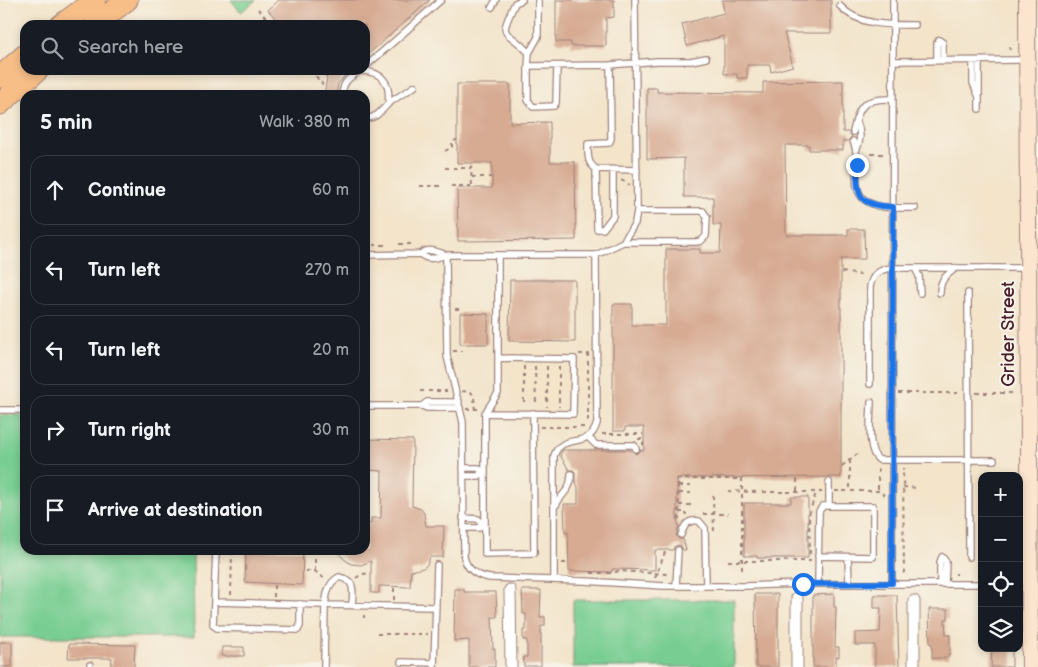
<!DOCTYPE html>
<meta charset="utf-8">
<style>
:root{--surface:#171b24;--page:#20242c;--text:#f1f3f6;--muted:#9ea1a6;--line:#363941}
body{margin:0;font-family:"Balsamiq Sans",sans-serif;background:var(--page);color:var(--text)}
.controls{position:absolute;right:15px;bottom:15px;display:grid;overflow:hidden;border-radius:10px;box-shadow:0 2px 8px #0003}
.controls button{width:45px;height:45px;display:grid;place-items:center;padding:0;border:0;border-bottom:1px solid var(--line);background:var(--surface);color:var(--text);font:25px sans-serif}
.stop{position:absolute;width:15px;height:15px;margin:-11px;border:4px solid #1a73e8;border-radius:50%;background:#fff}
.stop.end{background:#1a73e8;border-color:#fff;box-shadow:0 1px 5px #0008}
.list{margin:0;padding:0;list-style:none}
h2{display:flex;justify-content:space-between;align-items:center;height:65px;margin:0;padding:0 20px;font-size:21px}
h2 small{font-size:16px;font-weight:400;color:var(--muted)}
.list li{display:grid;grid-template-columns:32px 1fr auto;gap:15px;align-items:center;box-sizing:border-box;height:70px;margin:0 10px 10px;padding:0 10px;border:1px solid var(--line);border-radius:15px}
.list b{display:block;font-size:19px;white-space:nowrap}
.list em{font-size:16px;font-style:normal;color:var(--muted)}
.icon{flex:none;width:28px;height:28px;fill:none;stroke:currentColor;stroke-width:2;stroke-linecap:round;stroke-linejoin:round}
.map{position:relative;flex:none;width:1038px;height:667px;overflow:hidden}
.search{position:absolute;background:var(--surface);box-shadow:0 2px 8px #0003;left:20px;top:20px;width:350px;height:55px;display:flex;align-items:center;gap:12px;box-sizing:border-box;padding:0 18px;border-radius:15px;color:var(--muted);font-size:19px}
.panel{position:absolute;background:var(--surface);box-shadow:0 2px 8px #0003;left:20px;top:90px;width:350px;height:465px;border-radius:15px}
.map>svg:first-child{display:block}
.green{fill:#78ce92;stroke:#61765e}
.building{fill:#d7aa92}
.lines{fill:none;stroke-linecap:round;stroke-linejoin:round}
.lane-casing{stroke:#9e827a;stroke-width:8}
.street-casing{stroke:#9e827a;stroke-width:13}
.secondary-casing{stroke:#9e827a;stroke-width:18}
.highway-casing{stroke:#9e827a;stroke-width:23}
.path{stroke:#9e827a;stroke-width:2;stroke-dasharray:4 4;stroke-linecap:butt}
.lane{stroke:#fff;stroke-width:5.5}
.street{stroke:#fff;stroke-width:11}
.secondary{stroke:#fce5cf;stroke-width:16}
.highway{stroke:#f7be87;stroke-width:21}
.route{stroke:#1a73e8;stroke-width:6}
.labels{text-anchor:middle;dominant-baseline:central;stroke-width:4;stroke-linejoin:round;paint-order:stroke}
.street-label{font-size:18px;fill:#4a1f2b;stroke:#f7f3e8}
</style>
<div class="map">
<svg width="1038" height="667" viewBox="0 0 1038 667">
<rect width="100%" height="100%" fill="#f7f3e8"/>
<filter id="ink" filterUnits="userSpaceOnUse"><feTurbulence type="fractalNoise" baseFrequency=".02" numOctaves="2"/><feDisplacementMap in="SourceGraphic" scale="10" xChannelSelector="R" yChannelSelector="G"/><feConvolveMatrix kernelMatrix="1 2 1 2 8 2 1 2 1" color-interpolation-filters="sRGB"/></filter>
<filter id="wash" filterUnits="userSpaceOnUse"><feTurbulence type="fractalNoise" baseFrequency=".0096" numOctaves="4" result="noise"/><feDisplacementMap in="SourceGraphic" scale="20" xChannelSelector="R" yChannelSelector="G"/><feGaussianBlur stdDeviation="1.12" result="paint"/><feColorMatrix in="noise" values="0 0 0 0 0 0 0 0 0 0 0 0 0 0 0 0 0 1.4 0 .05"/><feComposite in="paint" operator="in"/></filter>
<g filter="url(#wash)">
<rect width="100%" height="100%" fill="#f3e4ca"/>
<path class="green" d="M231 0H256L241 12Z
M0 415H25V550H193L194 637H0Z
M573 600H734V667H573Z"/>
<g id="blocks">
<path class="building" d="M279 0H430L365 57V25H281L268 10Z
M556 0H614V17L606 18V46H571V42H556Z
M722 0H831V33H784L793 66 771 72 770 65H747V78H737V74H724V36L687 46 682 24 724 13Z
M320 70H349L338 84 336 95H324L327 78Z
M843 81V132H848L852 136 848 141H843V150H809V145H785L786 235H848V229H864L865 259H841V477L677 478V519L679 527 676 535 679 539H683L686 550H683L681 546 678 545 674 547 673 550H655V570L612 569V572L569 571 568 532 565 533 564 504H578V487L575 481V472L573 470H569L560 455 562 452 563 450H631L636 454 641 450H644V427H625V431H613V304H632V325H666V249H700V253H720L721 225H713V197H684V158L647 159V88H657V92L763 93V82Z
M457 84H510V123L550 122V162H575L576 240 458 241 457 188H492V163H457Z
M510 280H575V342L509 341Z
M460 313 488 314V344H460Z
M365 439 413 440 412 506 421 509 424 513 426 526H444L443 557H430L427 565 423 568 411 571 410 587 379 586V593H371V561L361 565 351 564 344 559 336 550H365V524H371V518H381L382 471 365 470Z
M791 497H808V558H757V556H744V503H791Z
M246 550H303L302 585 245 582Z
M455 589H464V592H496L497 617H492L493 649H495V667H469V640L454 641Z
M522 590H541L540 617H545V626H541V666H524L523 657H527V640H523V630H526V614H523Z
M755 594H778V667H756Z
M834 594V607H836L835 647H839V657H836V667H813V595Z
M874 595H897L899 667H875V645H855V633L880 632 881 608H874Z
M929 609H948V619H945L946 635H950V654H948V658H932V644H930Z
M0 642H12V667H0Z
M69 644 135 645 134 667H111L112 658H68Z
M222 647H244V656H221Z
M992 648H1012V667H991Z"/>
</g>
</g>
<g filter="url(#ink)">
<use href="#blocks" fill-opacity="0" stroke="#9e827a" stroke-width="1"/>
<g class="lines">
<g class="lane-casing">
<path id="lane" d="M522 0 515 3C497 42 505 26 529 53
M840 6C858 26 891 25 915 25
M492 7 496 0
M939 40 943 43V61
M893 61 1026 60
M937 61V43L939 40
M973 61V83L979 97
M979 61V109
M610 65 657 61H691L706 58
M528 66 529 53 538 37V0
M557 66 556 103 554 106 533 107 528 100V66L610 65 611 139 609 143 588 144C588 155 587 163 596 169L637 170
M365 67 441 0
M360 71C383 71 391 83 388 104
M342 95C343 80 350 78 361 70
M365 118C376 119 381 111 388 104 396 97 407 92 415 86
M853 132C859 104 864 98 893 99
M853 141C854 144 856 148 856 152 858 163 855 176 857 187 862 211 896 208 915 208
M856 151C861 140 861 132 857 122
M596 169 597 229H603L613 216V170
M623 242H696L701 241 706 236 707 217 703 211H637
M420 254C428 261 436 258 446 255H596L623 242 635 223 637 211 635 0
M365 255 420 254C429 248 436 251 446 255
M446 255 447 356 463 422 464 557C467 570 477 576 490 578L584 581 664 586H745L803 584H982
M498 256V393L485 413V554L534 553 533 413
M915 268 919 276 920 293
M940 293C940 280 945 276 956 268
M968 293 969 557
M870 384V287C872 274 880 269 892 268H1027
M871 402C871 417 866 451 879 460H994
M365 406H422L427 408H460
M422 406 427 402H459
M0 410H25
M485 413 573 414 574 359 498 358
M588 437 596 445H634L636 449
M463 468H478L482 471H485
M464 476H479L482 471
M829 482V506
M556 505C562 492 571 492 571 474
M463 518 478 519 482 523H485
M464 528H479L482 523
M681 535C684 526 687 519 699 521L705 528 706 586
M216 550 214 602 325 605 324 667
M848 557 849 584
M942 557 946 562 945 584
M554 580V456C562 431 590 451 597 423L596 255
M892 583 893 0
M818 584 819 511 823 506H873V557L818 556
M940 584V562L942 557
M676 586 678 550
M214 602 213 625 217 628 298 630 300 626V604
M352 605C353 590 356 581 339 577 328 583 327 593 325 605L436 607
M401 662 434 663
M90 667V665
M434 667 437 565"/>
</g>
<g class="street-casing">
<path id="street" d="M510 590 511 667
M797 598V667
M914 601V667"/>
</g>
<g class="secondary-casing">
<path id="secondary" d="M1027 0 1030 667"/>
</g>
<g class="highway-casing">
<path id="highway" d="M61 25 95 0
M95 25 127 0
M0 77 25 55
M0 104 38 70"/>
</g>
<path class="path" d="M258 9 272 25
M1009 47 1010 50
M311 70 323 85
M445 151 452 147V141L457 140
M871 154H886
M471 165 472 187
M445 168H472
M472 177H491
M621 180 630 185
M420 186H440
M451 186H471
M399 244H414
M373 245H388
M842 272 861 275
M455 309H462
M453 351H463
M579 354H588V425
M524 366V406
M535 366 536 406
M547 366V407
M559 366V407
M420 391H447
M462 391 471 392 474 396 475 413
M898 393H961
M976 393H1016
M466 409H479
M540 427H588
M602 434H643
M638 439H643V445
M850 460V491
M842 466 860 452
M878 469V491
M797 479V495
M679 486H694
M903 487 917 488
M728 491 757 492
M835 491H880L884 495
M763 492H822
M679 493H694
M713 495 714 533
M679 505H694
M679 512H686V515
M703 514H728
M679 520 678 479H742V571
M810 554 809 515 816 492
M728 561H811
M562 563H567
M306 571H315L326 580
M315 571V555
M591 573H612L619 571 668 574
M903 573 904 572 903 468
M955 574H957
M356 578 362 574 370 573
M655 578 665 552
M231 595 232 551
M274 597V584
M394 600V588
M364 615V618
M377 634H427"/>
<use href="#lane" class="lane"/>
<use href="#street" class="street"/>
<use href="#secondary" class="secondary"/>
<use href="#highway" class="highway"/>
</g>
</g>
<g class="lines" filter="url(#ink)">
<path class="route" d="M803 584 892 583 893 207C858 205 857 197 857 165"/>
</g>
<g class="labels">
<g class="street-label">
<text transform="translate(1008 334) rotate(-90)">Grider Street</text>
</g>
</g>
</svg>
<div class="controls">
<button>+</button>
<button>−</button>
<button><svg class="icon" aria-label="locate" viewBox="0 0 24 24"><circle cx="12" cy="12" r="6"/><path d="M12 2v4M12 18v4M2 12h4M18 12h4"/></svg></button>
<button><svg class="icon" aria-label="layers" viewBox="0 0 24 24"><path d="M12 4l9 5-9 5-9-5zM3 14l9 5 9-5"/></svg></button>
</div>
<div class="stop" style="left:803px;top:584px"></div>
<div class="stop end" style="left:857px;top:165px"></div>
<div class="search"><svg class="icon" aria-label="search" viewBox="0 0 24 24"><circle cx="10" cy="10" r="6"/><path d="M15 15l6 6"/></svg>Search here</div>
<section class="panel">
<h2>5 min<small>Walk · 380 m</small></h2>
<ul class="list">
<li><svg class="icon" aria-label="ahead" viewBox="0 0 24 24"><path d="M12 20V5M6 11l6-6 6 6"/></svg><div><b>Continue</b></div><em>60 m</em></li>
<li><svg class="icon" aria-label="left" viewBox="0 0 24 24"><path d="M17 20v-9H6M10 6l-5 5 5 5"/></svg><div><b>Turn left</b></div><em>270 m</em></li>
<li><svg class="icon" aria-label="left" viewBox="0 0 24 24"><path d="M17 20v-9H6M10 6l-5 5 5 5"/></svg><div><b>Turn left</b></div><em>20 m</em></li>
<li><svg class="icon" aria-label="right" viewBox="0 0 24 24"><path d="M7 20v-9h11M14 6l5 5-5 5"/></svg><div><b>Turn right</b></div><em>30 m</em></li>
<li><svg class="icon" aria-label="arrive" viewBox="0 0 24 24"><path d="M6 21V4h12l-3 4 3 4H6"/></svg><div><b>Arrive at destination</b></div></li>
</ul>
</section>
</div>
